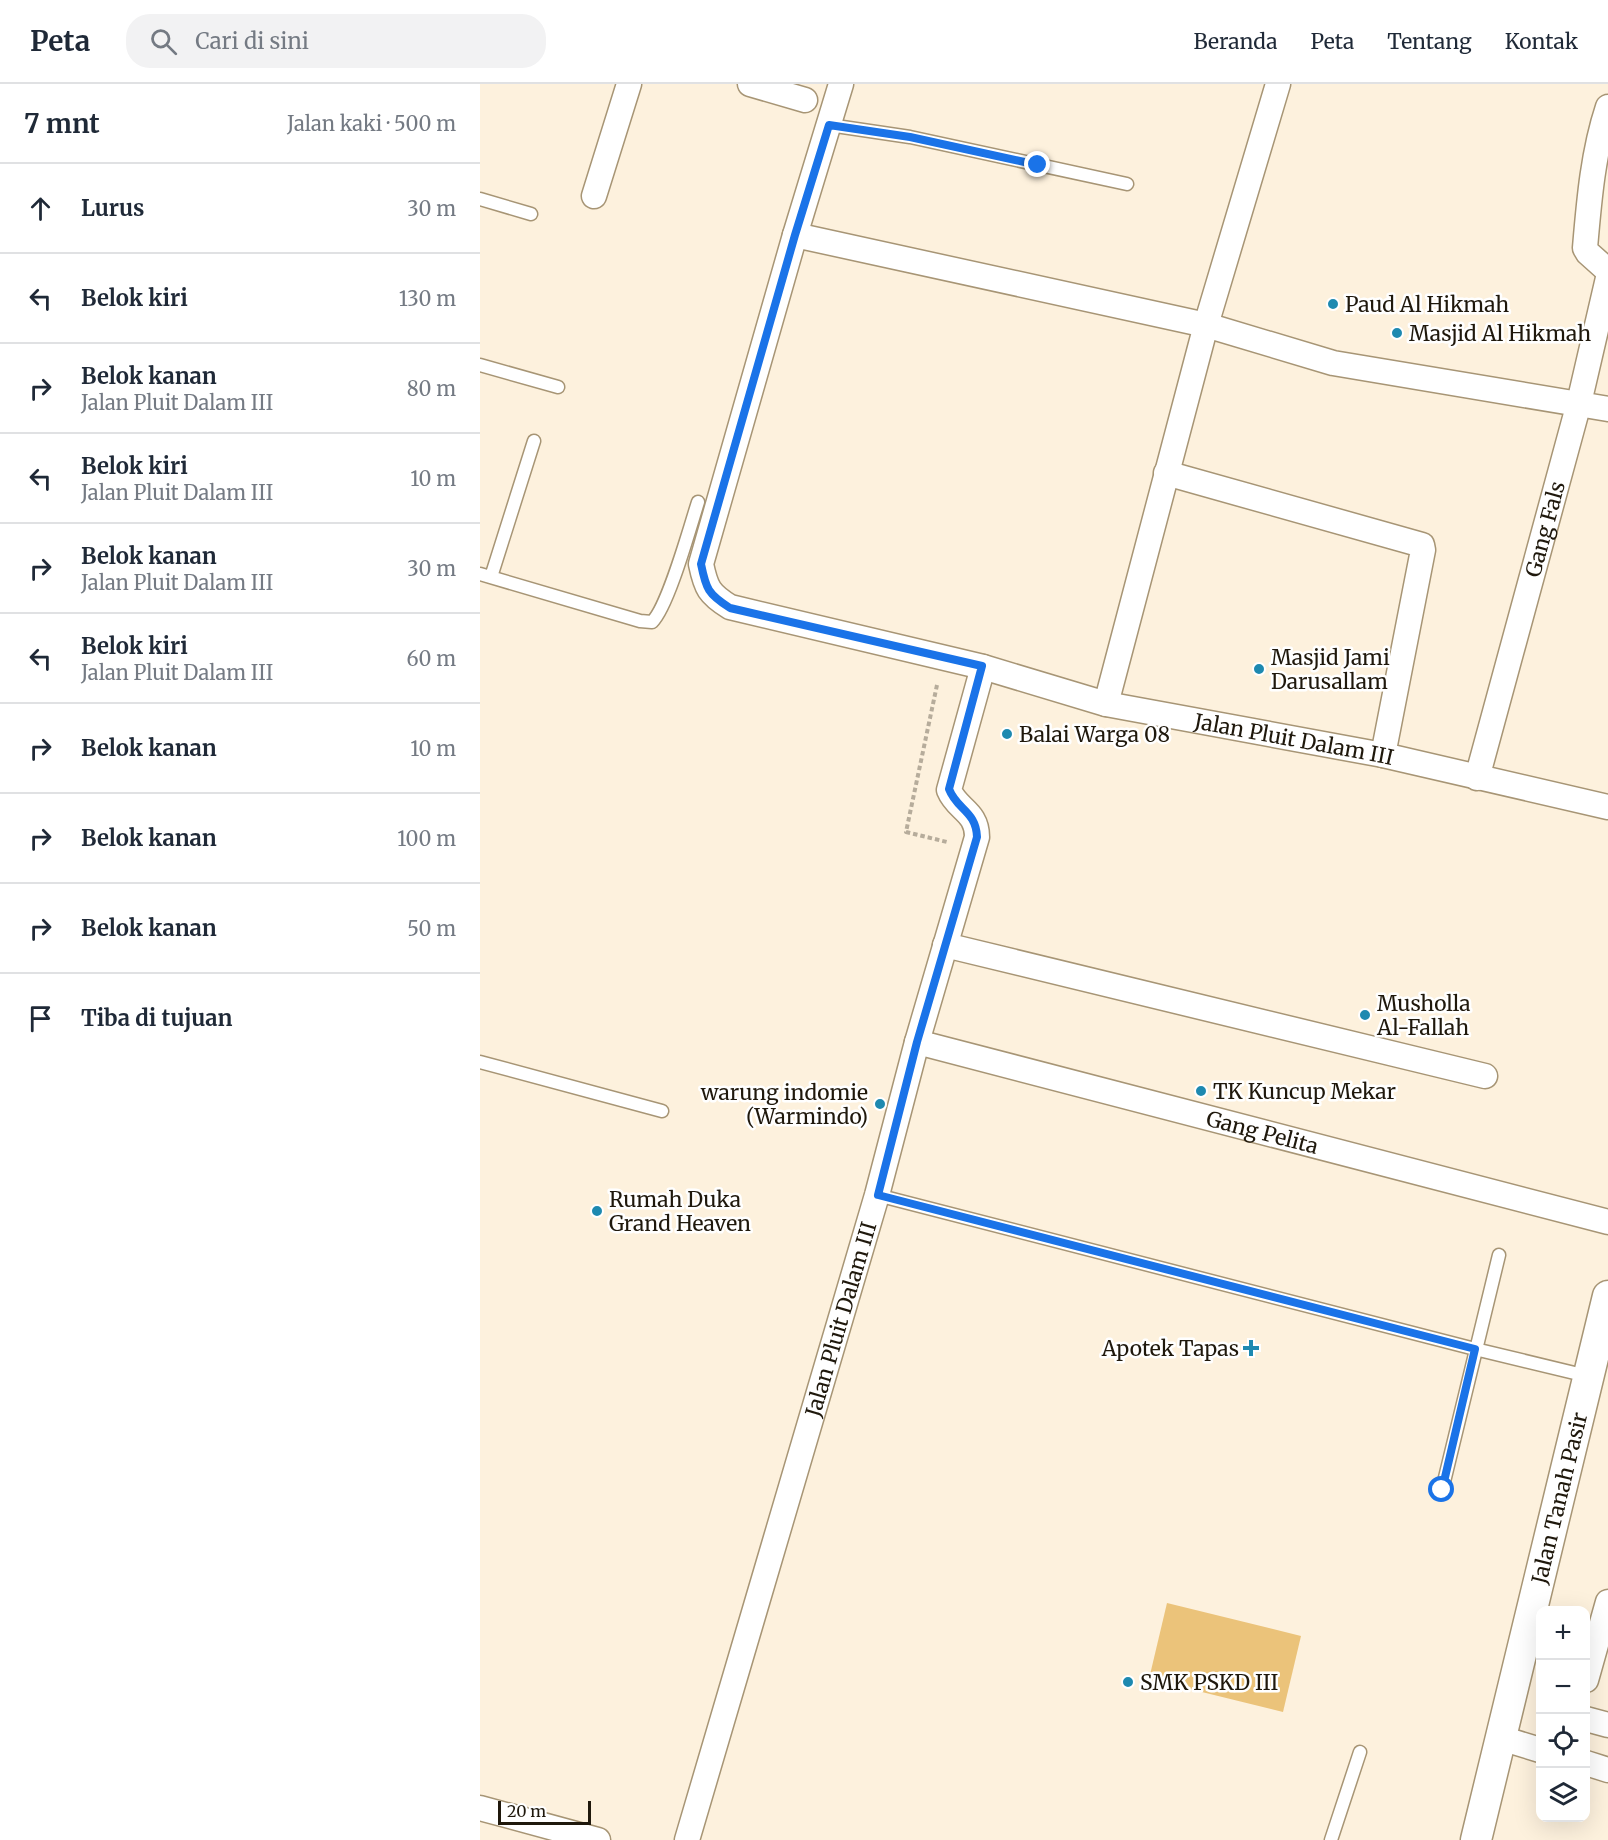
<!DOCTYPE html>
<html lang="id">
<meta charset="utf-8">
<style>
:root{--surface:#fff;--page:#f2f2f3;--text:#1f2937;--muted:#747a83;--line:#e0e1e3}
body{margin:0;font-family:Merriweather,serif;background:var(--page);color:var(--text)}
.controls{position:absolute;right:18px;bottom:18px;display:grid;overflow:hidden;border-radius:12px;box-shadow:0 6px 24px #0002}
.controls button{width:54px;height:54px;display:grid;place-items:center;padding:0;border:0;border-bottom:2px solid var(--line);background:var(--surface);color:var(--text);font:30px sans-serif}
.scale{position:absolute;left:18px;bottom:15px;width:93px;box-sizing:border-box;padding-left:6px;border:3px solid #1f180c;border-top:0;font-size:16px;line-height:21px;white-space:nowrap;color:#1f180c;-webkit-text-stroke:4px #fff;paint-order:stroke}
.stop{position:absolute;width:18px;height:18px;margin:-14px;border:4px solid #1a73e8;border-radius:50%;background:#fff}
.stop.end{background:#1a73e8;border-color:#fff;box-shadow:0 2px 6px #0008}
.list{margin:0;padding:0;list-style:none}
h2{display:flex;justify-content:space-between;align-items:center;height:78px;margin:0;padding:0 24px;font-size:26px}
h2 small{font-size:20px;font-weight:400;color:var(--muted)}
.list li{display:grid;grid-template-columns:39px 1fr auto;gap:18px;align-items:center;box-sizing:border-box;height:90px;padding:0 24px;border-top:2px solid var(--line)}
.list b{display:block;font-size:22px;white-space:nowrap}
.list p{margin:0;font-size:20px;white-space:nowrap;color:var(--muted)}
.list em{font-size:20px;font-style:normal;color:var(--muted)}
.icon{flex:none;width:33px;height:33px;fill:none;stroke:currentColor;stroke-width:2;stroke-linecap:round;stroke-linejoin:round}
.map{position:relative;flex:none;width:1128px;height:1756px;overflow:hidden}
header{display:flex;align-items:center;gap:36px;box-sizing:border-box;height:84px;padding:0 30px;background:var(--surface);border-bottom:2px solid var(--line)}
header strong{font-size:28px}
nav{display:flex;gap:33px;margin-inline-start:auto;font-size:21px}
.search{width:420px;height:54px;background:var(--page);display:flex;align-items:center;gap:15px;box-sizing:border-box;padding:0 21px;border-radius:24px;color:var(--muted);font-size:22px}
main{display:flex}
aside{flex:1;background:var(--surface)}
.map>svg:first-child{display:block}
.green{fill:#ebc37a}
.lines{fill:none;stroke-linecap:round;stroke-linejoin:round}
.service-casing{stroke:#a79575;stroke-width:15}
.minor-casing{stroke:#a79575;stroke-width:27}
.tertiary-casing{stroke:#a79575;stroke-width:33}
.path{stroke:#b6ac9b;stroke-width:4;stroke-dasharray:4.5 3;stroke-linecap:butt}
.service{stroke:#fff;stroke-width:12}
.minor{stroke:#fff;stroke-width:24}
.tertiary{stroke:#fff;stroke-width:30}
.route{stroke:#1a73e8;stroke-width:8}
.poi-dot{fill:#1d89b0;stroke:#fff;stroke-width:2}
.labels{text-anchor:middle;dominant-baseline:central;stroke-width:5;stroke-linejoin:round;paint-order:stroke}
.poi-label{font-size:21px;fill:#1f180c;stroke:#fff;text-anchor:start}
.street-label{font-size:21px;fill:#1f180c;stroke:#fff}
</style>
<header>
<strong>Peta</strong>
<div class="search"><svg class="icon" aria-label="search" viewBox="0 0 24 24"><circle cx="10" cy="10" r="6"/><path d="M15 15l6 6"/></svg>Cari di sini</div>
<nav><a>Beranda</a><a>Peta</a><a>Tentang</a><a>Kontak</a></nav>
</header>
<main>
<aside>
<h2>7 mnt<small>Jalan kaki · 500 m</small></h2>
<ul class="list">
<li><svg class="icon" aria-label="ahead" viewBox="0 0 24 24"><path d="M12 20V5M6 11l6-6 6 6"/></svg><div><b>Lurus</b></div><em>30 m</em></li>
<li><svg class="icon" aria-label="left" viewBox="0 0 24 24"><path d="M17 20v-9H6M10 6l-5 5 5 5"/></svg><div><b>Belok kiri</b></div><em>130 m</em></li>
<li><svg class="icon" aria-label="right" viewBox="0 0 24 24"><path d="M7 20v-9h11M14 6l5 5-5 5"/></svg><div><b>Belok kanan</b><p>Jalan Pluit Dalam III</p></div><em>80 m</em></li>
<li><svg class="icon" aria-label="left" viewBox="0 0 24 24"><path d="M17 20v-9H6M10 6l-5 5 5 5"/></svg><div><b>Belok kiri</b><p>Jalan Pluit Dalam III</p></div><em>10 m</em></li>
<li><svg class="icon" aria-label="right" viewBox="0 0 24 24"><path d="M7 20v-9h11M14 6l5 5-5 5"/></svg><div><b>Belok kanan</b><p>Jalan Pluit Dalam III</p></div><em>30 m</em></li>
<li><svg class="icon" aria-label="left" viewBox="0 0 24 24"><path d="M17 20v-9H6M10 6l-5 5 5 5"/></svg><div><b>Belok kiri</b><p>Jalan Pluit Dalam III</p></div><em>60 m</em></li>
<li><svg class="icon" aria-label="right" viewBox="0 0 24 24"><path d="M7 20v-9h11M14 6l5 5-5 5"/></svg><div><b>Belok kanan</b></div><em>10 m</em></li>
<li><svg class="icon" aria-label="right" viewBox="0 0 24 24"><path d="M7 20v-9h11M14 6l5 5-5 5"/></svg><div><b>Belok kanan</b></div><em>100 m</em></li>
<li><svg class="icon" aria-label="right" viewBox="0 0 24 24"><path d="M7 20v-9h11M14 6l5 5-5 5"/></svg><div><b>Belok kanan</b></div><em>50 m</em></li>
<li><svg class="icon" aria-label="arrive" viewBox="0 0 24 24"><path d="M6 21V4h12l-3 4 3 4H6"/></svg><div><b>Tiba di tujuan</b></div></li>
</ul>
</aside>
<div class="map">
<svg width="1128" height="1756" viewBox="0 0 1128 1756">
<rect width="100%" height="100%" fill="#fdf1dd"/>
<path class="green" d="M687 1519 821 1552 803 1628 669 1595Z"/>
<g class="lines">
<g class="service-casing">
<path id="service" d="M349 41 430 53 647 100
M0 115 51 130
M0 281 78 303
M0 490 160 537 172 538C188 523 210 443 218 418
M11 493 54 357
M0 978 182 1027
M397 1111 995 1265 1107 1292
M962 1406 1019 1171
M851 1756 880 1668"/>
</g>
<g class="minor-casing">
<g id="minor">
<path d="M270 0 325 16"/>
<path id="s1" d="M361 0 315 151 221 480C226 504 229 510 250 523L503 583 626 620 903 671 1128 723"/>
<path d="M1128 23C1113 68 1109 117 1105 164L1108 169 1127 186 1128 189"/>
<path d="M114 112 149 0"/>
<path d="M315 151 726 241 853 279 1128 325"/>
<path d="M686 389 942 461 943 466 903 671"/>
<path d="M626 620 726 241 798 0"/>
<path id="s2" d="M997 694 1099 319 1128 194"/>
<path d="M465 861 1005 992"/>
<path id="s3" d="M437 958 1128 1138"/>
<path d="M1106 1596 1128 1518"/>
<path d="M1106 1635 1128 1641"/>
<path d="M1021 1654 1060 1666"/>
<path d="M1106 1679 1128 1686"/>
<path d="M0 1724 118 1756"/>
<path id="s4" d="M207 1756 397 1111 437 958 497 753C497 727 477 726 469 706L503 583"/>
</g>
</g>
<g class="tertiary-casing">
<g id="tertiary">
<path id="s5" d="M996 1756 1128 1212"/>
</g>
</g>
<path class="path" d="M457 601 426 748 467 758"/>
<use href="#service" class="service"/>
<use href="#minor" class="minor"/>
<use href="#tertiary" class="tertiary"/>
</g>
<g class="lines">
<path class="route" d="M558 81 430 53 349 41 315 151 221 480C226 505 228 510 250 524L502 582 469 705C477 726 496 727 497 753L437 958 398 1111 995 1265 962 1406"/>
</g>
<g class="poi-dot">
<circle cx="853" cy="220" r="6"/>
<circle cx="917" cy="249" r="6"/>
<circle cx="779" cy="585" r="6"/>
<circle cx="527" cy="650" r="6"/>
<circle cx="885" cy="931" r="6"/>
<circle cx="721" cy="1007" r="6"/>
<circle cx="400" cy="1020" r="6"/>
<circle cx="117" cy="1127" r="6"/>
<path d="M768 1255h6v6h6v6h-6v6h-6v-6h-6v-6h6z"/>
<circle cx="648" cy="1598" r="6"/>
</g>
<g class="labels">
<g class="poi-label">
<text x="865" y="220">Paud Al Hikmah</text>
<text x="929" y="249">Masjid Al Hikmah</text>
<text x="791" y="573">Masjid Jami<tspan x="791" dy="24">Darusallam</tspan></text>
<text x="539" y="650">Balai Warga 08</text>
<text x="897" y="919">Musholla<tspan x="897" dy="24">Al-Fallah</tspan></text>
<text x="733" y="1007">TK Kuncup Mekar</text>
<text x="388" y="1008" text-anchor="end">warung indomie<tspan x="388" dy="24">(Warmindo)</tspan></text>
<text x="129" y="1115">Rumah Duka<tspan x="129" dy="24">Grand Heaven</tspan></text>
<text x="759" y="1264" text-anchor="end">Apotek Tapas</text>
<text x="660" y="1598">SMK PSKD III</text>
</g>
<g class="street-label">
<text stroke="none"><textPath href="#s2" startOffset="258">Gang Fals</textPath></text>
<text stroke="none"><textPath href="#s1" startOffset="1134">Jalan Pluit Dalam III</textPath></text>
<text stroke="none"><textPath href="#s3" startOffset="357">Gang Pelita</textPath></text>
<text stroke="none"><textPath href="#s4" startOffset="543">Jalan Pluit Dalam III</textPath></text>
<text stroke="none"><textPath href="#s5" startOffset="352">Jalan Tanah Pasir</textPath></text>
</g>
</g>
</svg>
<div class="controls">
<button>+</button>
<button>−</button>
<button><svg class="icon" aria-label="locate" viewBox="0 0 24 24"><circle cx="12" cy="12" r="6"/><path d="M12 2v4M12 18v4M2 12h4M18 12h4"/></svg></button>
<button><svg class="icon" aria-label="layers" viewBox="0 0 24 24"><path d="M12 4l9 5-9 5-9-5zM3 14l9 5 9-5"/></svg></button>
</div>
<div class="scale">20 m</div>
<div class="stop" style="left:962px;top:1406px"></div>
<div class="stop end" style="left:558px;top:81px"></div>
</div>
</main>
